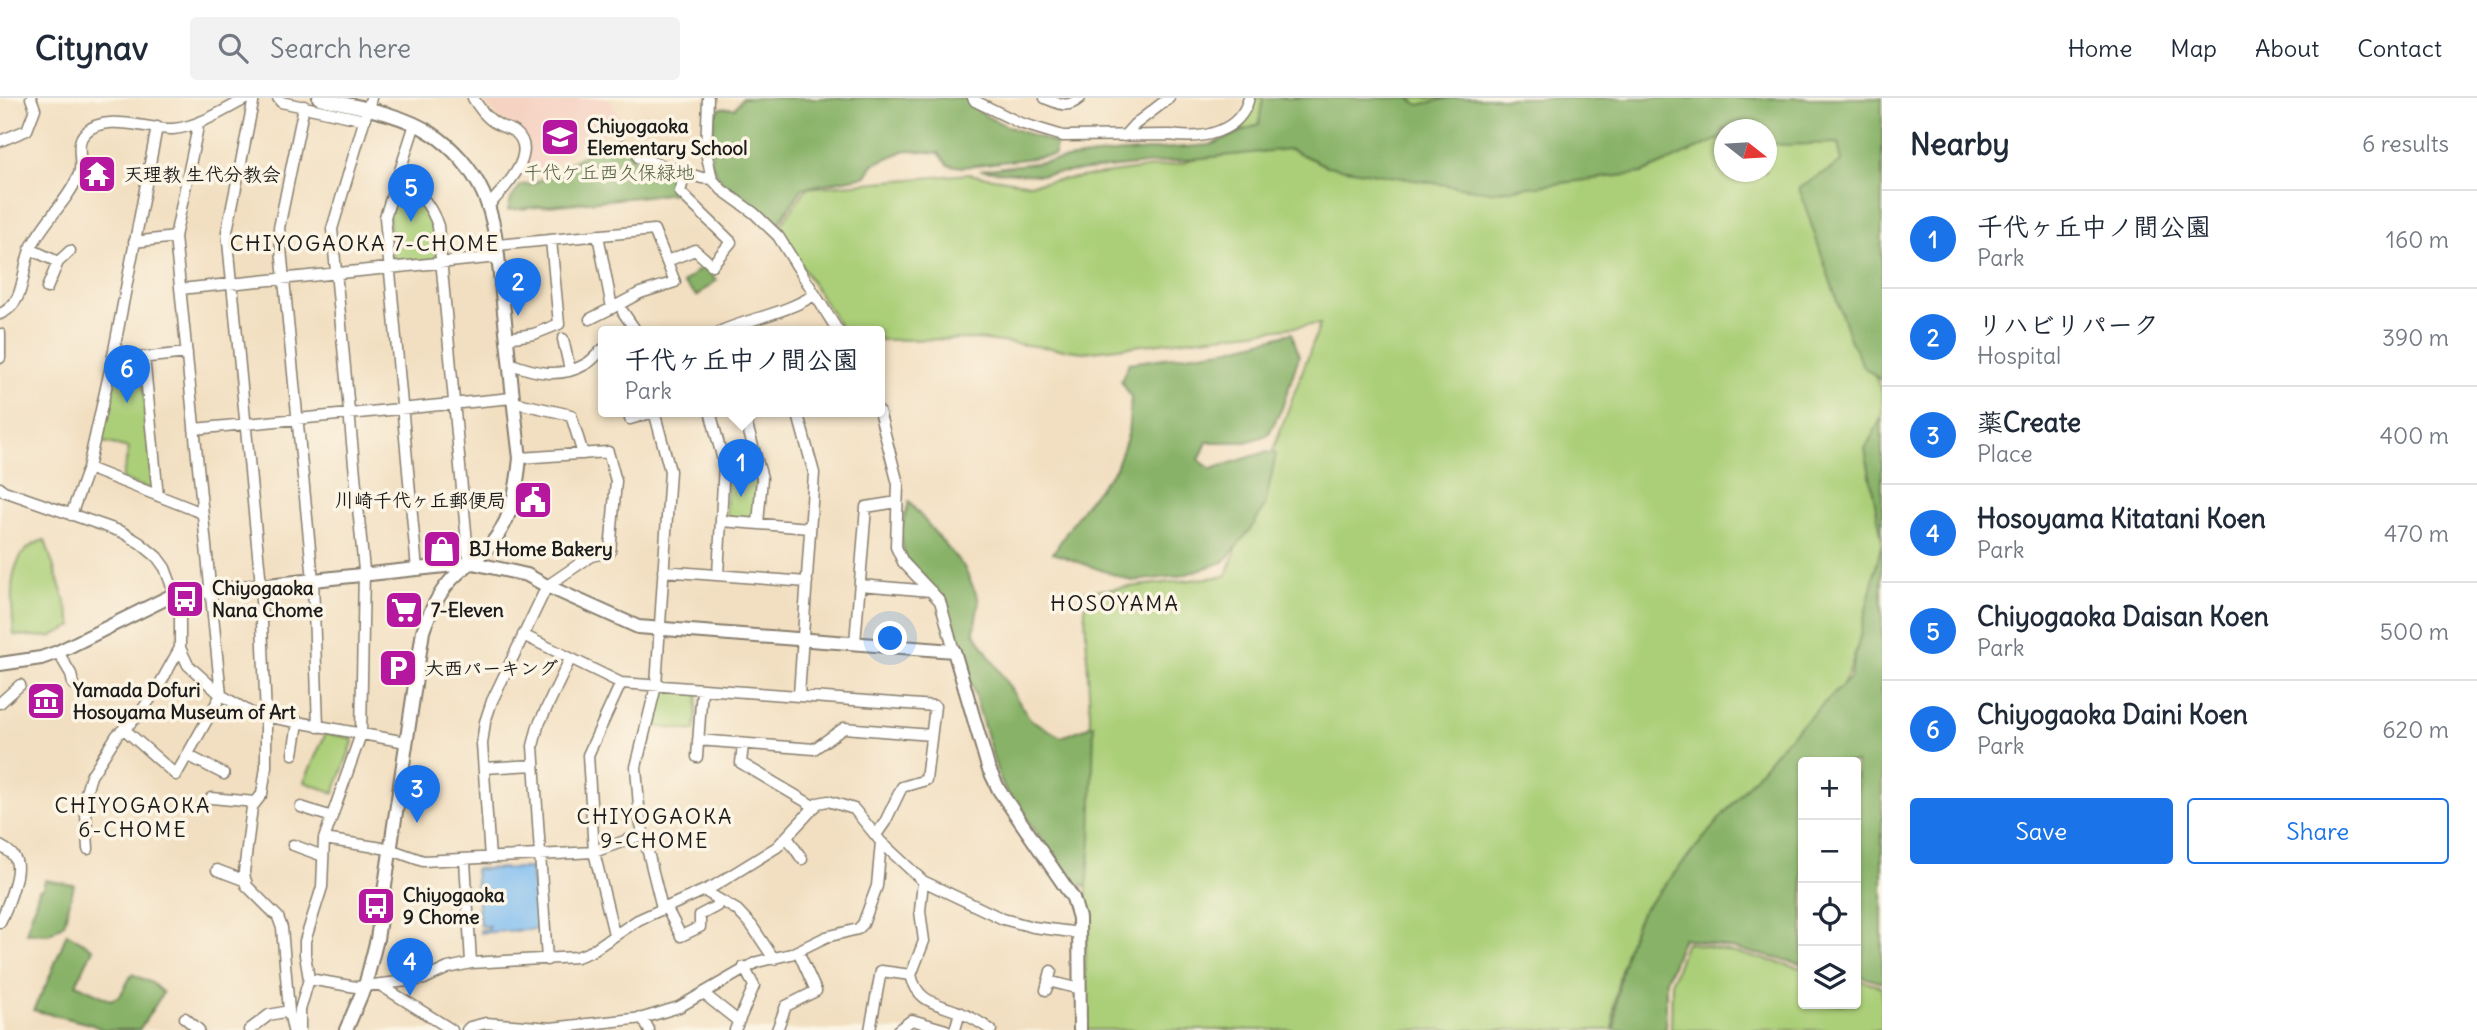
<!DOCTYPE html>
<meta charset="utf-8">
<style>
:root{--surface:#fff;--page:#f2f2f3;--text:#1f2937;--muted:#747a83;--line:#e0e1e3;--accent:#1a73e8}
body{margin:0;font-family:Delius,"Klee One",sans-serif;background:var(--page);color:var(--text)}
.controls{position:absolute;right:21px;bottom:21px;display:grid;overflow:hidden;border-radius:7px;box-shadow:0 2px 5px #0004}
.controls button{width:63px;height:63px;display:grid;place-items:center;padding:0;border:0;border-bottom:2px solid var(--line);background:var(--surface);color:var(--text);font:35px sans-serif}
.compass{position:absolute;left:1714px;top:21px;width:63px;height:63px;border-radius:50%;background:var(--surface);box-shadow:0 2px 5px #0004;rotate:107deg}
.you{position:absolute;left:891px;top:541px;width:24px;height:24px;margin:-18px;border:5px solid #fff;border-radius:50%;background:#1a73e8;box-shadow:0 0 0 10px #1a73e833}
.badge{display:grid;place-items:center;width:46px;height:46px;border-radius:50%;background:var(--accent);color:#fff;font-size:23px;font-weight:700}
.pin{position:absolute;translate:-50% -58px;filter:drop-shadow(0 2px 4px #0008)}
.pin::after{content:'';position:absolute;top:37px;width:24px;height:21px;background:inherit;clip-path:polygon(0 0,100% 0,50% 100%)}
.popup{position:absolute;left:598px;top:228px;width:287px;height:91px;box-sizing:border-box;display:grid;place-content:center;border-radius:7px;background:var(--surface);filter:drop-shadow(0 2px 5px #0005);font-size:23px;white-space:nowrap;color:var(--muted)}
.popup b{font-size:26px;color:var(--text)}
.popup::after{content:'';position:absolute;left:50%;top:100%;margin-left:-14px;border:14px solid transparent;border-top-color:var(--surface)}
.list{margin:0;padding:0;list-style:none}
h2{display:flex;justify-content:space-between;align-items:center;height:91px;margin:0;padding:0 28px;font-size:30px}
h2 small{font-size:23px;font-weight:400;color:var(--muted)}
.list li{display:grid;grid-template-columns:46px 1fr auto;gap:21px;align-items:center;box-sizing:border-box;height:98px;padding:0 28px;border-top:2px solid var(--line)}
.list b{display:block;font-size:26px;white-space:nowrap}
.list p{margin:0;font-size:23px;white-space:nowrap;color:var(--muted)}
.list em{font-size:23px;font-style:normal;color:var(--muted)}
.actions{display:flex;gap:14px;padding:21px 28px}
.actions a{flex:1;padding:16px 0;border:2px solid var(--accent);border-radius:7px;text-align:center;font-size:24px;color:var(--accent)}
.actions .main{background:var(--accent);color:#fff}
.icon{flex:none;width:38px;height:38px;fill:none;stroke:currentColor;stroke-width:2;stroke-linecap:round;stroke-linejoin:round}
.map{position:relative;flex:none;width:1882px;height:932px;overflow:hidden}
header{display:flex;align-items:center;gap:42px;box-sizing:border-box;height:98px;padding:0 35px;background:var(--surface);border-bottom:2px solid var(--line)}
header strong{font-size:33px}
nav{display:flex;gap:38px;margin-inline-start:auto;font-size:24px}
.search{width:490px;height:63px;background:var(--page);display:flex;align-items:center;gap:18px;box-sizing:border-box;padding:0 24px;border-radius:7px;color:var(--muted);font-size:26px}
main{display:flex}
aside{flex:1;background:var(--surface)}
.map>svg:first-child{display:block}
.built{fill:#f6d2c3}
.green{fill:#abcf78;stroke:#64764a;stroke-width:2;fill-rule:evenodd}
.forest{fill:#88b268;stroke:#526742;stroke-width:2}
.water{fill:#7dbcf1;stroke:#4c6c86;stroke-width:2}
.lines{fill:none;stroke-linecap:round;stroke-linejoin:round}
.minor-casing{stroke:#877e6e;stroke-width:13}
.tertiary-casing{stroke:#877e6e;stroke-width:16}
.minor{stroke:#fff;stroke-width:10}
.tertiary{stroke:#fff;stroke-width:12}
.labels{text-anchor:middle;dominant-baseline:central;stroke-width:7;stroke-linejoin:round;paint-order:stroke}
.poi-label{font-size:19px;font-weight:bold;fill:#1c1c1c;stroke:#fcf5e5;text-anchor:start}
.park-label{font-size:19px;fill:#4e5b3c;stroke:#fcf5e5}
.neighbourhood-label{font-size:21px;letter-spacing:2px;fill:#1c1c1c;stroke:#fcf5e5}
</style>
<header>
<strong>Citynav</strong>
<div class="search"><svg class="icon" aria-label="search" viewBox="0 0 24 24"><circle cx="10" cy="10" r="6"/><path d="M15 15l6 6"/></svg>Search here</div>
<nav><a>Home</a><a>Map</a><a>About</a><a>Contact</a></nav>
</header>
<main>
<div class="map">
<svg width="1882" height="932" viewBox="0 0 1882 932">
<rect width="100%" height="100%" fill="#fcf5e5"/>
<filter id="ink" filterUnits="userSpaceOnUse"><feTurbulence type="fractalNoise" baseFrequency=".0143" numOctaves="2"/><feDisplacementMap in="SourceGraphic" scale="14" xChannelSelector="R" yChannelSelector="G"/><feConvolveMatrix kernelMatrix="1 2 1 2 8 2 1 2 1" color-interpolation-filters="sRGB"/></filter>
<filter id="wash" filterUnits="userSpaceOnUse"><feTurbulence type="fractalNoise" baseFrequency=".00686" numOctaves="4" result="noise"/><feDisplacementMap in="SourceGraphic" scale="28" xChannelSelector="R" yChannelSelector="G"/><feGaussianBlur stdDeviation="1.57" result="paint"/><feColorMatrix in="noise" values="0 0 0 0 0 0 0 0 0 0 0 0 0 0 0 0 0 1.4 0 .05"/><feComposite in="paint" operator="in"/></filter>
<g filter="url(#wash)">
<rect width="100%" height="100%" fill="#f2dfc1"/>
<path class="built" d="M482 0H608L622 23 559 63 525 79 523 74 528 61 526 43 514 27 499 20Z"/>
<path class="green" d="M1254 0H1882L1854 230 1882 294V480L1848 576 1830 611 1633 834C1621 869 1613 895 1613 932H1084L1090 616 1084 494 1226 478 1320 226 1084 254 976 241 879 242V233H843L778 131 807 90 969 76 1030 86 1184 65 1240 33 1252 10ZM1724 32H1766V74H1724Z
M404 85C433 111 434 125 437 162L397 166 393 163 389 119 399 87Z
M140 262 154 389 151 392 122 381 129 350 99 343 116 266Z
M752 361 758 382 755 419 752 422 729 420 726 417 728 365Z
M45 442 73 528 50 539 14 537C12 504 3 452 45 442Z
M662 592 695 594 698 597 695 633 650 628 659 594Z
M326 635 351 640 353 644 334 695 304 684Z
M1686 844 1803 870V906H1856V881L1882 889V932H1671L1672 882Z"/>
<path class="forest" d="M742 0H968C976 22 1033 37 1055 45V57L963 69 948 67 939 55 906 52 873 66 866 78 803 90 777 127C759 114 723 92 714 71 707 55 713 32 715 15L721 10H735Z
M1263 0H1409L1419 7 1449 0H1882V283L1863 268 1850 241 1799 90 1842 64 1838 45 1785 47 1767 45 1766 32H1724V40H1721L1642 75 1490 94 1327 68 1290 51 1039 77 980 72 1113 55 1210 47 1259 26Z
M619 37 637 64 678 77 674 89 675 95 508 112 511 101 521 87 533 86Z
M702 169 717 182 697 198 683 185Z
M1292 235 1299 258 1282 310 1268 337 1246 344H1207L1199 362 1211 371 1266 354 1276 356 1265 408 1250 432 1224 464 1180 478 1132 483 1053 455 1084 408 1116 370 1128 337 1131 299 1121 283 1129 265 1230 251Z
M1882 315V442L1865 351 1881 321Z
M909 404 964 469 979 502 974 534 1030 621 1061 639 1094 627 1091 743 1087 789 1073 785 1004 690 997 673 963 558 941 497 905 459 900 434Z
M1882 444V885L1856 877V664H1803V866L1683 840 1666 882V932H1615C1615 894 1624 849 1641 815L1783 645 1850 580Z
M45 782 74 787 64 826 49 836 26 835 39 792 43 790Z
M67 835 93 851 76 886 110 902 120 898 132 876 152 885 163 895 139 932H104L90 926 33 912 47 885Z"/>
<path class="water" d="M531 770 538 831 480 835V832L489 831V828H480L475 771Z"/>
</g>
<g filter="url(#ink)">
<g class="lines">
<g class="minor-casing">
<path id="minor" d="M254 0 227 133 260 477 266 619V669L262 696 252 709 244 774 246 787 278 819 282 830 289 913 293 932
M278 0 281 4 365 22
M371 0 332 131 364 473 361 636 324 741 322 789 305 843V857L309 881 356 889 424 881 448 870 471 865 577 859 590 854 638 822 714 788 777 749 818 705 828 703 854 711 881 744 923 783 1003 821 1033 829 1080 835
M473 0C480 11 487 21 499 27 504 30 511 31 515 34 541 55 502 93 488 108
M708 0 706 54 712 81 722 92 754 115 778 138 838 233
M973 0 975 3 1020 25 1063 38 1170 37C1201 42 1240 35 1249 0
M1045 0C1060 6 1067 11 1080 0
M304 8 279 130 313 482 318 629
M415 26 385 119 417 472
M157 29 112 263 88 370 202 415
M1124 38 1134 27 1169 0
M0 43 27 32 35 11 31 0
M639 60 702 80 712 81
M399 76C416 91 431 106 438 128L468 456 473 465
M134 144 175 139
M497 147 654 132 675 184 640 195 612 210
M30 151 58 164
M667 163 695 152 712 167 731 144 680 94 685 75
M47 190 58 164 70 153
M180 191 498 159
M623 214 634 230 629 233
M0 216C26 205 21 175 30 152 42 124 68 104 79 76 84 63 74 46 85 35 105 14 148 32 173 31 198 29 225 12 247 0
M590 221 612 210 598 137
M721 233C752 220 786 215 814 197
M0 236V260
M507 240 534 236 559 226 551 142
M563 241 570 272
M144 259 158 398
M112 263 187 255
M509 265C535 275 560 281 586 266 592 263 597 256 603 251
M513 304 571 317 583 356
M654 313 670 373 656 588 636 669 640 722 662 810
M710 313 724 366 718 477
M743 313 762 380 758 426
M797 313 814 375 799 597
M879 313 898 386 896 449 903 464 940 503 954 553
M630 321 654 314
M194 331 512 300
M0 390 4 393 122 434 140 445 157 459 165 470 171 486 173 497 180 511V550L156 593 137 619 117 637 91 678 85 698 88 751
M71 417 88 370
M721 423 810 430
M663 473 807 484
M860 487 931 493
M523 537 621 585 935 608 926 682 902 689 885 724 876 737
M855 545 866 409 897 404
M180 550 188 567 221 597 253 616 406 644
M58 554 71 576 73 586
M0 605 20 587
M124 631 176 677 221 597 175 139 199 24
M698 642 814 651 844 630 931 637
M743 646 741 665 815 709
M293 656 298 625
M187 657 224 676
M697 659 702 591
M484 670 534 667
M211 700 255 704
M301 709 332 719
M787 739 802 761
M324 741 389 751 423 763 594 754 644 736
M293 747 323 758
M0 748C6 751 14 756 16 763 21 775 6 812 0 824
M490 760 482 646 485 624 492 603 547 488 591 458 610 454 616 383 608 354 520 360
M465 762 471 865
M217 772 246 783
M708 795 737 812 752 828 774 861
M666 809 681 838 700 829V817L717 808 718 802
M614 836 594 754 588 657 621 585
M547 862 533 648 538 628 570 561
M911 877C918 906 938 905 961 915 972 919 981 925 991 932
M1048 883 1080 891
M380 887 452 932
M1046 892 1051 873
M704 896 738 923
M185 920 199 932
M643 920 649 932
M249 932 269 917 289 913
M300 932V912L309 881
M467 932 470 929 486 925 551 930 643 920 679 909 757 864 791 856 826 839 858 831 863 826 877 788 881 744
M735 932 754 888 744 869
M777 932 786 908 816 893 798 853
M870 932 881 873 911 877 924 843 920 813 923 783
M898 932 912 922 946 932
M955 932 960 914"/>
</g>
<g class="tertiary-casing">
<path id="tertiary" d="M319 0C355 9 399 14 431 35 453 49 472 71 483 95 497 126 498 162 502 195 508 250 513 305 520 360 517 389 513 417 495 441 484 456 469 465 455 478 440 492 430 513 423 533L377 841 365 888 346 932
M0 566 41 560 58 554 173 497 473 465 527 477 547 488 638 529 954 553 988 669 999 692 1073 800 1079 820 1080 932"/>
</g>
<use href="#minor" class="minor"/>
<use href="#tertiary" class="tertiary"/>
</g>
</g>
<defs>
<g id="school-square" transform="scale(2.0125)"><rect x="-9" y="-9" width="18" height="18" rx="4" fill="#b5179e" stroke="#fcf5e5"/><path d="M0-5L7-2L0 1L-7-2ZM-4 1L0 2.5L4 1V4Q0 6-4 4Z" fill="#fff"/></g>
<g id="temple-square" transform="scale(2.0125)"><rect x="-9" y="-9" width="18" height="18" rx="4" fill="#b5179e" stroke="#fcf5e5"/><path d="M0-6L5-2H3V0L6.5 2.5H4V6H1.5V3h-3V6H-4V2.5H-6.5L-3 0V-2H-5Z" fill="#fff"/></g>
<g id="civic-square" transform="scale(2.0125)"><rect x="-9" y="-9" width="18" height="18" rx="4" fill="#b5179e" stroke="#fcf5e5"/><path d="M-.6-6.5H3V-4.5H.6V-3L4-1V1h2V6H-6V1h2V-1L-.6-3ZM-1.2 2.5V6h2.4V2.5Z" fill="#fff"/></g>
<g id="shop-square" transform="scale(2.0125)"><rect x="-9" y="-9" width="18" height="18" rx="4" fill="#b5179e" stroke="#fcf5e5"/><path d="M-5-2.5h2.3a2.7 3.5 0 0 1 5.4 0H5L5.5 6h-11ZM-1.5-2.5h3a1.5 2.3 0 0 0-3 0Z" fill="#fff"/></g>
<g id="bus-square" transform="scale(2.0125)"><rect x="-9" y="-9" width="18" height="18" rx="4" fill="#b5179e" stroke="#fcf5e5"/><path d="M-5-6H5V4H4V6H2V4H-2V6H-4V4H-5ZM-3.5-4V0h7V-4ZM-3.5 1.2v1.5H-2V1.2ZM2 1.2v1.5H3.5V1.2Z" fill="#fff"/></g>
<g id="supermarket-square" transform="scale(2.0125)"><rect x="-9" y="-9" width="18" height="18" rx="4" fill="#b5179e" stroke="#fcf5e5"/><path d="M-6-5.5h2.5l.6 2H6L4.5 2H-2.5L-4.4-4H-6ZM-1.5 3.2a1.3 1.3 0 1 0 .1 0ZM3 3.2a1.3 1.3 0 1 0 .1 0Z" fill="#fff"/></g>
<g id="parking-square" transform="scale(2.0125)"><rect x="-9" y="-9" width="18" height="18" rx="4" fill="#b5179e" stroke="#fcf5e5"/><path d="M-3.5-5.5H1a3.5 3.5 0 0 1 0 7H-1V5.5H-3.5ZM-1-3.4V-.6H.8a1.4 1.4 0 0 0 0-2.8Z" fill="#fff"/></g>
<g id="museum-square" transform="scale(2.0125)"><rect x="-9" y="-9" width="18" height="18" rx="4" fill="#b5179e" stroke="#fcf5e5"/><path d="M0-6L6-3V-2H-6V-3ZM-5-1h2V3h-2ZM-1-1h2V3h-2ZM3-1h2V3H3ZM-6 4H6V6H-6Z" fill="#fff"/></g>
</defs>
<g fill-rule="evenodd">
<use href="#school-square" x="560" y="39"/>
<use href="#temple-square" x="97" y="76"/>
<use href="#civic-square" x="533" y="402"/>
<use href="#shop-square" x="442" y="451"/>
<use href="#bus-square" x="185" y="501"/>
<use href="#supermarket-square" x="404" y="512"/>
<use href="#parking-square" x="398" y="570"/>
<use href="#museum-square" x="46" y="603"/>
<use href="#bus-square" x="376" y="808"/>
</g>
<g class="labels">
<g class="poi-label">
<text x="587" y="28">Chiyogaoka<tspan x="587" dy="22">Elementary School</tspan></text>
<text x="124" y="76">天理教 生代分教会</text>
<text x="506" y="402" text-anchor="end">川崎千代ヶ丘郵便局</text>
<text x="469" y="451">BJ Home Bakery</text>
<text x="212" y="490">Chiyogaoka<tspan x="212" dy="22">Nana Chome</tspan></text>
<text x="431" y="512">7-Eleven</text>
<text x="425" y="570">大西パーキング</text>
<text x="73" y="592">Yamada Dofuri<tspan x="73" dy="22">Hosoyama Museum of Art</tspan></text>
<text x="403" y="797">Chiyogaoka<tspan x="403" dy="22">9 Chome</tspan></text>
</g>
<g class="park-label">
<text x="609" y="74">千代ケ丘西久保緑地</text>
</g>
<g class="neighbourhood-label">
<text x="365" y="145">CHIYOGAOKA 7-CHOME</text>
<text x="1115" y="505">HOSOYAMA</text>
<text x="133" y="707">CHIYOGAOKA<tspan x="133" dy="24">6-CHOME</tspan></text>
<text x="655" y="718">CHIYOGAOKA<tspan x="655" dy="24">9-CHOME</tspan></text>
</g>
</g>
</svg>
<div class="controls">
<button>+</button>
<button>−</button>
<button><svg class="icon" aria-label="locate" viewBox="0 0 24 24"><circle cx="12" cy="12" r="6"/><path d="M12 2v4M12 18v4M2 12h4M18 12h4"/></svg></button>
<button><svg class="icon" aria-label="layers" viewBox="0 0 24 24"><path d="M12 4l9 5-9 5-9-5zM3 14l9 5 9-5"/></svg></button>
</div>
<svg class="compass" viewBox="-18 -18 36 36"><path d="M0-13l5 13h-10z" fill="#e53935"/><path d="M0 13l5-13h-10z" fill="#747a83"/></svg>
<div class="you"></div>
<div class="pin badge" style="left:741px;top:399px">1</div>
<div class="popup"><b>千代ヶ丘中ノ間公園</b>Park</div>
<div class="pin badge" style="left:518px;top:218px">2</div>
<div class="pin badge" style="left:417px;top:725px">3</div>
<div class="pin badge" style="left:410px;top:898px">4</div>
<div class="pin badge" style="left:411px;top:124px">5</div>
<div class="pin badge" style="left:127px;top:305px">6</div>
</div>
<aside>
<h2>Nearby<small>6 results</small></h2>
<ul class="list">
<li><span class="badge">1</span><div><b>千代ヶ丘中ノ間公園</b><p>Park</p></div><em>160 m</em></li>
<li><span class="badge">2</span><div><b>リハビリパーク</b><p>Hospital</p></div><em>390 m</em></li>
<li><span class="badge">3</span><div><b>薬Create</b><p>Place</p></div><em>400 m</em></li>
<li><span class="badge">4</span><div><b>Hosoyama Kitatani Koen</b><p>Park</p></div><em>470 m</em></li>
<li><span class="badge">5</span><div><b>Chiyogaoka Daisan Koen</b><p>Park</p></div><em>500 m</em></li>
<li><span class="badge">6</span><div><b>Chiyogaoka Daini Koen</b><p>Park</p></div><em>620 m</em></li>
</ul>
<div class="actions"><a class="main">Save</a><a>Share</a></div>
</aside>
</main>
